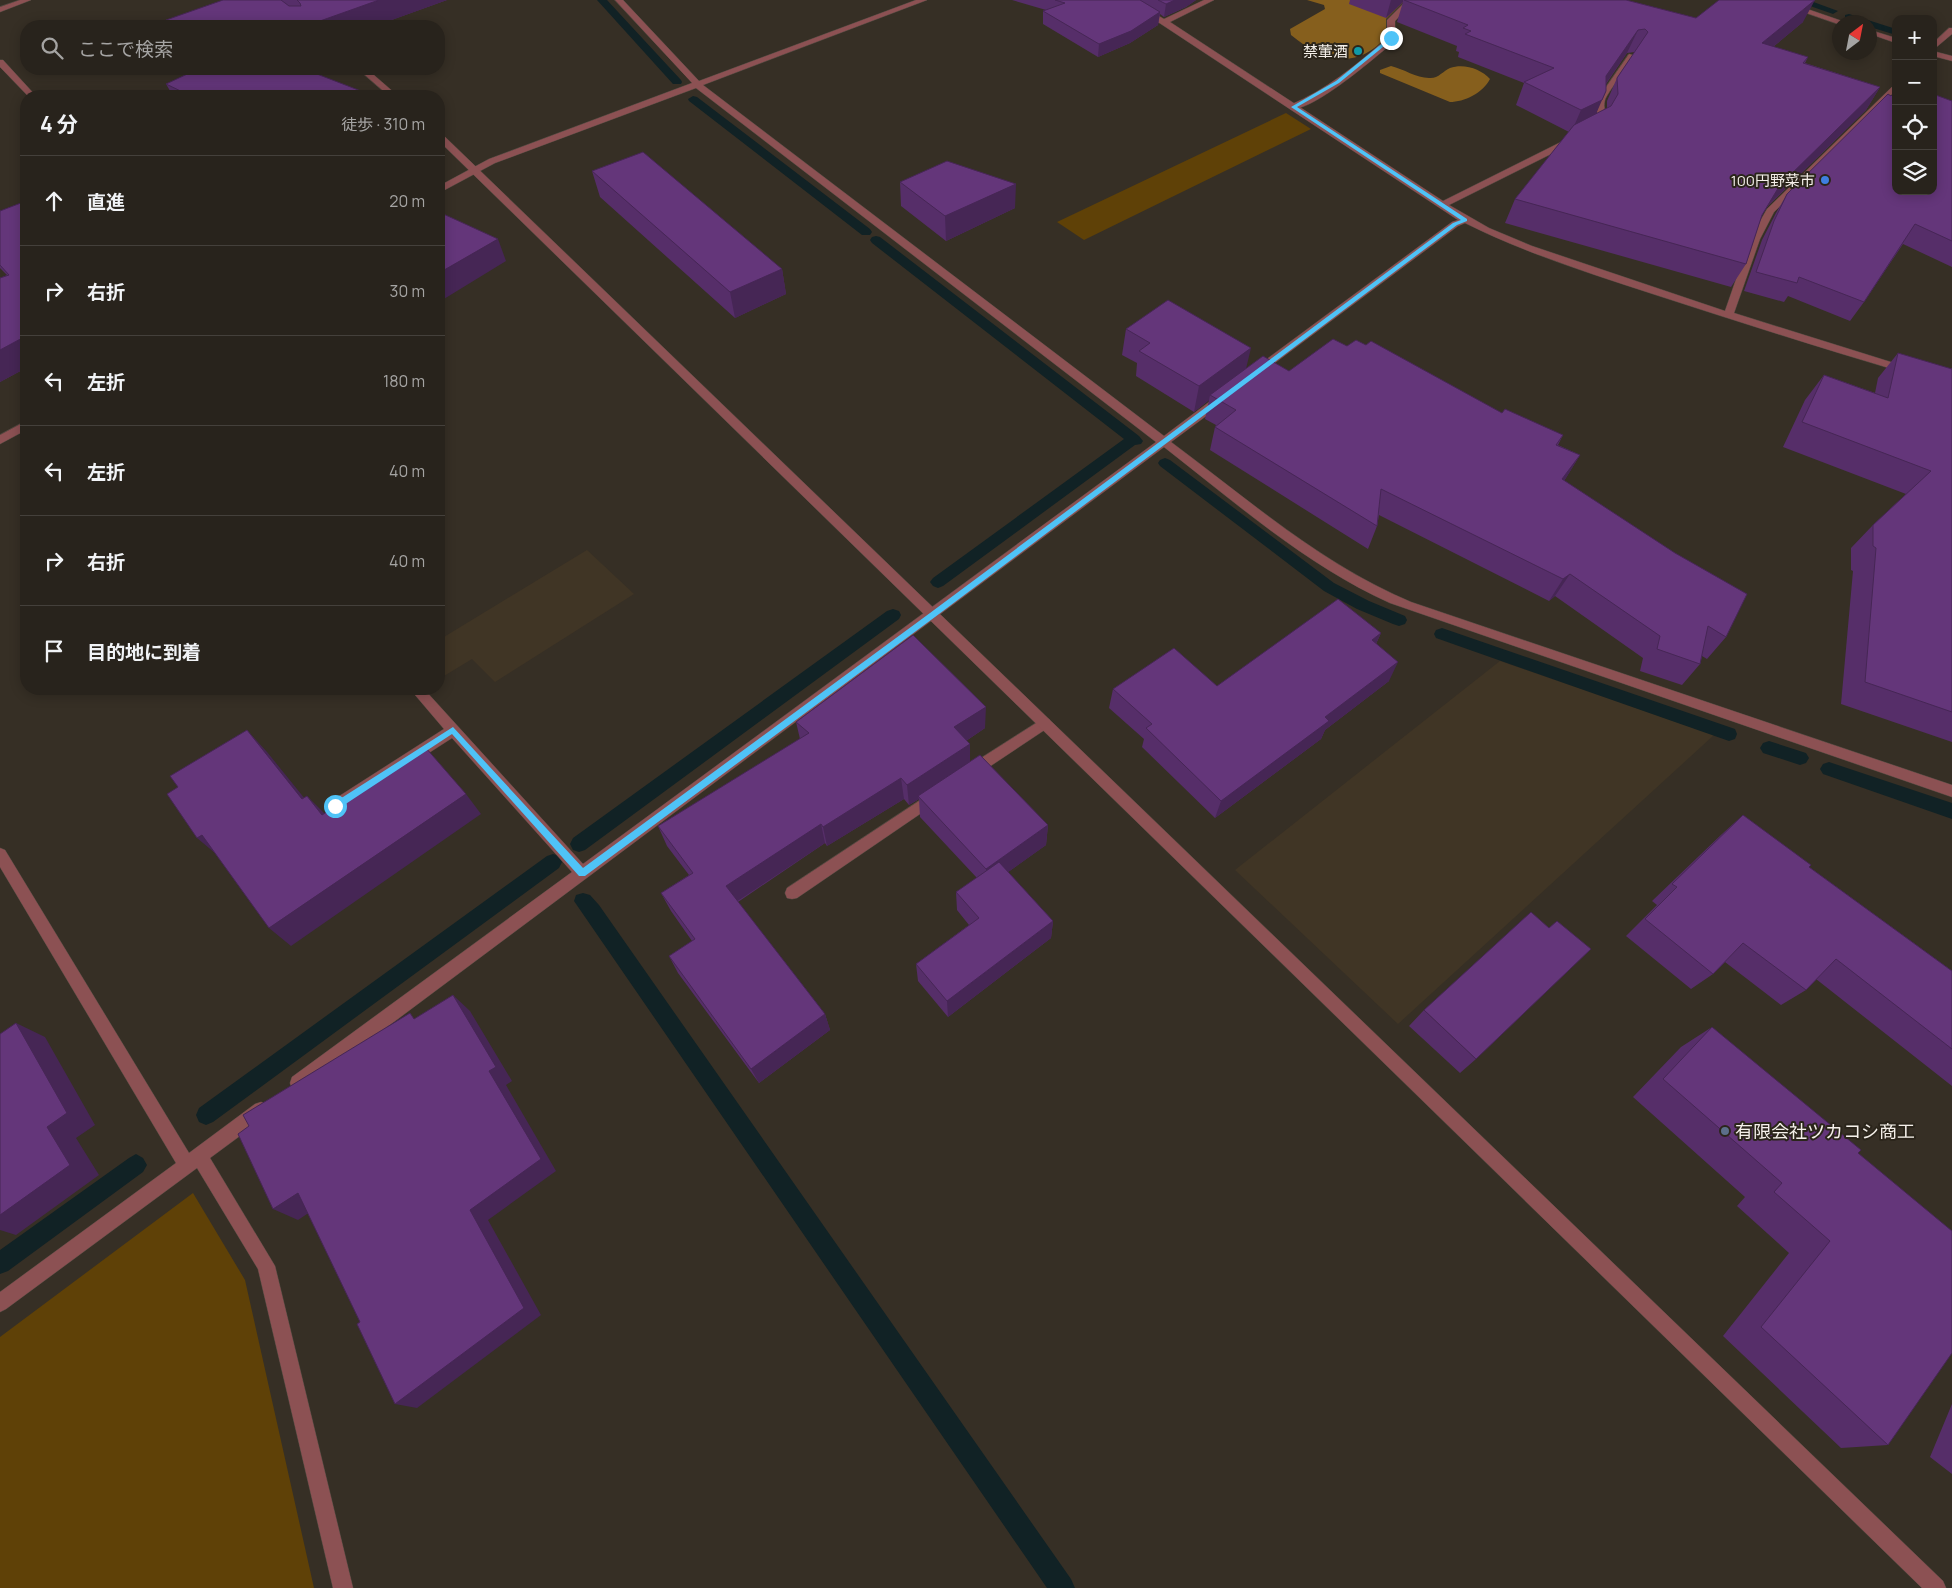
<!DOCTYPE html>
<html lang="ja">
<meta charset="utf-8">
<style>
:root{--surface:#28231c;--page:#302b25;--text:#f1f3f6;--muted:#a5a4a3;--line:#44403b}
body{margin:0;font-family:Manrope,"Noto Sans JP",sans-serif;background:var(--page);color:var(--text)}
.controls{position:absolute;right:15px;top:15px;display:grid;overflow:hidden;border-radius:10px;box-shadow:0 2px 12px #0003}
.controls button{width:45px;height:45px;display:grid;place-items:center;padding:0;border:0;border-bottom:1px solid var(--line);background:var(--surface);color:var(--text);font:25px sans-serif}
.compass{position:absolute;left:1832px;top:15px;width:45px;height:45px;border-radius:50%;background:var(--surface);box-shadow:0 2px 12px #0003;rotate:32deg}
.stop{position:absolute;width:15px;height:15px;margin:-11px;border:4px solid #4fc3f7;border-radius:50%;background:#fff}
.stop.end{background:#4fc3f7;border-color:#fff;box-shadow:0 1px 5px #0008}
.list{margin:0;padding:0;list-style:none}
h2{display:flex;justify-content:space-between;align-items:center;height:65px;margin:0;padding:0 20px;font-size:21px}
h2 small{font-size:16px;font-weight:400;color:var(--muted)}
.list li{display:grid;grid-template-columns:32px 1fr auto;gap:15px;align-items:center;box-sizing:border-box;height:90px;padding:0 20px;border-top:1px solid var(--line)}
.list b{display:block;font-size:19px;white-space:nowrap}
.list em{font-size:16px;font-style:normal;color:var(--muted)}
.icon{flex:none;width:28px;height:28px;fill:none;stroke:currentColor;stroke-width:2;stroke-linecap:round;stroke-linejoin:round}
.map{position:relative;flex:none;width:1952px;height:1588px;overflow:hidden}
.search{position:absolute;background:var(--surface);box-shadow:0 2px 12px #0003;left:20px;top:20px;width:425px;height:55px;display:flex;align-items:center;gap:12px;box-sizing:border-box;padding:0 18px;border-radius:20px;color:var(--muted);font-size:19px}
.panel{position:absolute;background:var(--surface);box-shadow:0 2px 12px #0003;left:20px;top:90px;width:425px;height:605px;border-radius:20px}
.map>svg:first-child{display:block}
.built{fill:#403525}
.green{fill:#5f4107}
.forest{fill:#865f1d}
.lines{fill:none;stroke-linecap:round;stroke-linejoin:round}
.stream{fill:#112225;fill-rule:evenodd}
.service-casing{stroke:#514a41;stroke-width:1}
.minor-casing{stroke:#514a41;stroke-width:1}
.tertiary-casing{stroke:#514a41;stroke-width:1}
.service{fill:#8c5153;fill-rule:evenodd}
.minor{fill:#8c5153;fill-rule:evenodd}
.tertiary{fill:#8c5153;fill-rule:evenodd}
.wall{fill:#562e69;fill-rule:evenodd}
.shaded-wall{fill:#462655}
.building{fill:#64367a;stroke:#462655}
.route{fill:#4fc3f7}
.culture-dot{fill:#0f9aa8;stroke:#2b251b;stroke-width:2}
.shop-dot{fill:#3f7fe0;stroke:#2b251b;stroke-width:2}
.service-dot{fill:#5c6f8a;stroke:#2b251b;stroke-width:2}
.labels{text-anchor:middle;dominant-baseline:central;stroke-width:4;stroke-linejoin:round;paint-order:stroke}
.far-poi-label{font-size:15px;fill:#f5f0ea;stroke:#2b251b;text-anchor:end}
.poi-label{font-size:18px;fill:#f5f0ea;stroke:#2b251b;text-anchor:start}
</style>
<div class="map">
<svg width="1952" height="1588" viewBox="0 0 1952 1588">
<rect width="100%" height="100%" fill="#362f25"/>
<path class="built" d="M587 550 634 594 495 682 472 659 439 679V640Z
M1500 661 1714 735 1398 1024 1235 870Z"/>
<path class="green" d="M1286 113 1311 129 1084 240 1057 222Z
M193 1193 245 1280 314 1588H0V1337Z"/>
<path class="forest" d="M1307 0H1405L1386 19V37C1357 71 1322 61 1291 35L1290 29 1325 9 1324 5Z
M1391 66C1404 69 1416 78 1429 78 1438 79 1443 71 1450 68 1464 63 1481 69 1490 79 1483 93 1464 102 1450 102L1380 73V70Z"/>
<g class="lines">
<path class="stream" d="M597 0H607L681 80 682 82 681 84H673Z
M1793 0H1808L1838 11 1833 14Z
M1849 14 1896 29V35L1870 27V22H1857L1845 19V15Z
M693 96 697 97 870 229 872 232 870 235H862L689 101 688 99Z
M876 236 880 237 1139 436 1143 441 1141 444 1135 445 943 586 938 588 933 586 930 582 933 578 1124 439 872 243 870 240 872 237Z
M1165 458 1170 460 1334 583 1369 601 1405 616 1407 620 1405 624 1399 626 1393 624 1357 609 1324 591 1160 466 1158 463 1160 460Z
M893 609 899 611 901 615 899 619 585 850 579 852 573 850 570 844 573 838 887 611Z
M1442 628 1735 729 1737 734 1735 739 1729 741 1436 638 1434 634 1436 630Z
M1769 741 1806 753 1809 758 1806 763 1800 765 1763 753 1760 748 1763 743Z
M1829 762 1952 803V819L1823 774 1820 769 1823 764Z
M553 854 559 856 562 862 559 868 213 1122 206 1125 199 1122 196 1115 199 1108 547 856Z
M583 893 590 895 599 905 1071 1579 1075 1588H1047L585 917 574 901 576 895Z
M136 1154 143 1158 147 1165 143 1172 8 1271 0 1274V1250L129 1158Z"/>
<g class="service-casing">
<path id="service" d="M1407 0H1415L1395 21V35L1390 45C1372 60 1312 112 1290 109V105C1326 90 1355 66 1384 41L1387 35V20Z"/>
</g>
<g class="minor-casing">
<path id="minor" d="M20 0H31L0 12V7Z
M615 0H623L699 81 916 0H927L703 85 1164 436 1217 396H1225L1226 399 1225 402 1171 442C1249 500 1321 564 1411 602L1952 785V797L1390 603C1306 565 1236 503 1164 447L304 1089 298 1091 292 1089 290 1083 292 1077 572 872 452 738 340 810 335 812 330 810 328 806 330 802 444 729 410 689H424L583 864 1156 442 696 88 495 163 439 193V186L489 159 692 83Z
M1121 0H1131L1164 19 1204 0H1214L1170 22 1443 201 1569 138H1575V142L1449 205 1489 228 1532 246 1725 311 1750 239 1767 209 1896 83V90L1774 212 1760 239 1734 313 1910 368 1911 370 1906 373 1902 372C1818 347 1736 321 1653 294 1589 273 1525 253 1465 223L1458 226 1260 374H1252L1251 372 1252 370 1452 222 1458 220 1161 24Z
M1769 0H1781L1845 22 1838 24Z
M1949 28H1952V34L1933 50V43Z
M1870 30 1896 38V43L1870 34Z
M1933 51 1952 56V61L1933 56Z
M1629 54 1636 56C1630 64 1607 93 1605 100 1602 111 1610 113 1600 127H1594L1593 125 1597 116V100Z
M0 60H3L36 96H28L0 67Z
M26 421V430L0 444V435Z
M1044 718 1049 719 1051 723 1049 727 977 775 972 777 967 775 965 771 967 767Z
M934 791 939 793 941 797 939 801 797 898 792 899 787 898 785 893 787 888Z
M0 848 5 850 189 1153 255 1104 261 1102 267 1104 269 1110 267 1116 210 1158 275 1266 353 1588H333L258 1269 197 1168 6 1309 0 1312V1292L176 1163 0 867Z"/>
</g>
<g class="tertiary-casing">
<path id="tertiary" d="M358 69H367L398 96H389Z
M439 133 442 134 1943 1581 1946 1588H1922L439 141Z"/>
</g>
<use href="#service" class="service"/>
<use href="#minor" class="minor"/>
<use href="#tertiary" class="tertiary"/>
</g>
<path class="wall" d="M282 0H447L375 26H169L166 20Z
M1012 0H1196L1186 7 1164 17 1160 14 1158 25 1130 43 1098 57 1043 24V11L1046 10Z
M1350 0H1626L1696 18 1803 22 1773 47 1808 57 1805 63 1880 87 1866 110 1768 206 1762 215 1746 264 1731 287 1505 223 1515 199 1569 132 1516 105 1524 83 1458 57 1459 52 1456 51 1457 46 1397 22 1403 2 1386 18 1349 4ZM1635 52 1617 78 1607 101V108L1596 114 1606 84 1627 53Z
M198 69H318L321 76 366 96H173L166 84Z
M1952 101V267L1903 244 1864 302 1850 321 1788 296 1784 302 1744 291 1762 240 1776 213 1787 194 1896 191Z
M592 171 782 269 786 294 735 318 600 197Z
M900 182 1015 208 946 241 901 206Z
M26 201V368L0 382V278L7 275 0 268V211Z
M1126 329 1246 368 1289 371 1347 346 1502 413 1563 435 1558 445 1580 455 1564 481 1726 637 1707 659 1702 656 1700 664 1682 685 1640 671 1643 658 1555 596 1549 601 1379 515 1377 526 1368 549 1210 450 1215 427 1216 425 1205 419 1209 400 1194 412 1136 376 1137 363 1122 355Z
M1898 353 1951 369 1952 368V742L1841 704 1853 571 1851 570V548L1873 525 1906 494 1783 447 1805 400 1824 375 1875 393 1878 378Z
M1381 633 1376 644 1389 681 1325 730 1321 739 1215 818 1142 747 1144 739 1109 708 1113 689 1217 686Z
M796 722 985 728 966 741 970 762 1048 825 1046 845 1008 872 1053 921 1051 938 948 1017 918 981 916 964 969 925 957 910 956 892 977 878 920 817 919 799 909 805 904 799 827 846 825 843 738 902 825 1014 830 1030 759 1083 678 973 669 956 692 941 671 911 661 893 689 875 667 846 658 826 800 739Z
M1743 815 1809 867 1952 971V1086L1816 979 1806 990 1781 1005 1725 962 1713 974 1691 989 1626 936 1657 905 1652 901 1722 834Z
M1424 1010 1476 1059 1460 1073 1409 1026Z
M1712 1027 1858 1153 1888 1445 1841 1448 1723 1336 1789 1253 1737 1206 1745 1197 1633 1097 1681 1047Z
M1952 1404V1474L1930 1457Z"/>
<path class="shaded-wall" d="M379 0H447L375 26H306Z
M1175 0H1196L1186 7 1164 17 1166 4Z
M1391 0H1403V2L1386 18Z
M1815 0 1803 22 1750 66 1762 43Z
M1160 12 1158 25 1130 43 1098 57 1099 44Z
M1638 30 1627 53 1595 99 1606 76Z
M297 69H318L323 79Z
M1880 87 1866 110 1765 208 1780 185Z
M1606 91 1596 114 1571 133 1581 110Z
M1016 184 1015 208 946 241 945 216Z
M498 239 506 261 439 302V273Z
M782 269 786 294 735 318 730 292Z
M26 336V368L0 382V350Z
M1251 348 1245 373 1210 395 1209 400 1194 412 1199 386Z
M1580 455 1566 478 1549 502 1562 479Z
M1570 574 1555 596 1549 601 1563 579Z
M1381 633 1372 652V640Z
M1398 662 1389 681 1325 730 1321 739 1215 818 1221 801 1325 717Z
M986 707 985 728 954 749V727Z
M247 730 267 752 322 820 302 799Z
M970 744V765L918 796 919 799 909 805 907 785Z
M901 778 904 799 827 846 823 827Z
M466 794 481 814 291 946 269 928Z
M307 796 327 816 322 815Z
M821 824 825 843 733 904 726 886Z
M1048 825 1046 845 986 888V869Z
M202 835 221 858 197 838Z
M1053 921 1051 938 948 1017 947 1001Z
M453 995 470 1011 512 1081 506 1085 556 1171 488 1220 541 1315 417 1408 395 1404 470 1210 489 1071Z
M825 1014 830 1030 759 1083 751 1069Z
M16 1023 45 1037 95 1125 76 1138 99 1175 16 1235 0 1230V1215L47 1127Z
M298 1193 322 1204 298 1220 273 1209Z"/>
<path class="building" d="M223 0H281L289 6H301L300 3 297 0H379L306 26H173L166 20Z
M1055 0H1140L1160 12 1131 31 1099 44 1043 11 1065 3Z
M1158 0H1175L1166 4Z
M1404 0H1626L1696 18 1719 0H1815L1762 43 1808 57 1803 63 1880 87 1780 185 1762 215 1746 264 1515 199 1574 125 1611 106 1618 94 1617 78 1648 32 1645 29 1638 30 1606 76V91L1602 100 1581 110 1524 82 1554 68 1465 34 1471 31 1463 28 1468 25Z
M198 69H304L361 91 366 96H191L166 84Z
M1896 91V191H1933V94L1952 101V241L1915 224 1864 302 1799 277 1797 283 1756 272 1774 221 1787 194 1888 94 1891 96Z
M643 152 782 269 730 292 592 171Z
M947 161 1016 184 945 216 900 182Z
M26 201V336L0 350V278L9 275 0 265V211Z
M439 212 498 239 439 273Z
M1168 300 1251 348 1199 386 1139 351 1150 343 1126 329Z
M1333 339 1347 346 1356 340 1366 345 1371 341 1502 413 1505 409 1563 435 1556 445 1580 455 1562 479 1675 553 1747 594 1726 637 1708 626 1700 664 1657 649 1660 636 1570 574 1563 579 1381 489 1377 526 1215 427 1236 410 1210 395 1263 356 1289 371Z
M1898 353 1952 369V712L1865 682 1876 548 1873 546V525L1931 471 1802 422 1824 375 1888 398Z
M1338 599 1381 633 1372 640 1398 662 1325 717 1329 721 1221 801 1146 728 1152 724 1113 689 1174 648 1217 686Z
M913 635 986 707 954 727 970 744 907 785 901 778 823 827 821 824 726 886 825 1014 751 1069 669 956 695 939 661 893 693 873 658 826 809 733 796 722Z
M247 730 302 799 307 796 322 815 426 748 466 794 269 928 202 835 197 838 167 794 178 787 170 776Z
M980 755 1048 825 986 869 918 796Z
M1743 815 1811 865 1809 867 1952 971V1049L1836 959 1806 990 1743 943 1713 974 1645 919 1677 887 1672 884Z
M999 862 1053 921 947 1001 916 964 979 918 956 892Z
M1531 912 1549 928 1557 921 1591 949 1476 1059 1424 1010Z
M453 995 496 1067 489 1071 541 1159 470 1210 524 1308 395 1404 357 1324 360 1322 298 1193 273 1209 238 1134 249 1126 243 1115 410 1013 414 1019Z
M16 1023 67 1113 47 1127 70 1165 0 1215V1034Z
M1712 1027 1861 1150 1858 1153 1952 1231V1353L1888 1445 1761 1327 1830 1241 1774 1192 1782 1183 1663 1079Z"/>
<path class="route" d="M1390 37 1394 38 1339 83 1297 107 1467 219V221L1457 225 935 617 585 876H579L452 734 338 809H332V804L453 727 583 868 930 613 1453 223 1461 220 1291 107 1336 81Z"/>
<circle class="culture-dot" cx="1358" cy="51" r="5"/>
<circle class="shop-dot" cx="1825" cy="180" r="5"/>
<circle class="service-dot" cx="1725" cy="1131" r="5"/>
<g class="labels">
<g class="far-poi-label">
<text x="1348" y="51">禁葷酒</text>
<text x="1815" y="180">100円野菜市</text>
</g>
<g class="poi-label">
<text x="1735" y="1131">有限会社ツカコシ商工</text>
</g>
</g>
</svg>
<div class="controls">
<button>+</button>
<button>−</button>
<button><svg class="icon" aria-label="locate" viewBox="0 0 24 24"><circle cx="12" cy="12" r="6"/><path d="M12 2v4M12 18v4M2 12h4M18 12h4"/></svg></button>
<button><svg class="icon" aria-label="layers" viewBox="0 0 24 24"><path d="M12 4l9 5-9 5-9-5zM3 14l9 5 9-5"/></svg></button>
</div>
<svg class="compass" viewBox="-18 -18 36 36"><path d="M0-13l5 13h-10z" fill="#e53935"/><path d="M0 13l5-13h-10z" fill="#a5a4a3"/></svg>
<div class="stop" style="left:335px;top:806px"></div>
<div class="stop end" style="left:1391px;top:38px"></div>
<div class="search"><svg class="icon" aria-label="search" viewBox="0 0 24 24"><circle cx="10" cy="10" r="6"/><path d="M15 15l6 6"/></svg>ここで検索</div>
<section class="panel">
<h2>4 分<small>徒歩 · 310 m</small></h2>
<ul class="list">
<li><svg class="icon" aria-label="ahead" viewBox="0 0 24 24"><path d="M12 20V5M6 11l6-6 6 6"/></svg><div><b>直進</b></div><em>20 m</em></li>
<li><svg class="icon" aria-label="right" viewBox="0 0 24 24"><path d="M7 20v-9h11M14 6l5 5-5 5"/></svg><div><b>右折</b></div><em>30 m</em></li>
<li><svg class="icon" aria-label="left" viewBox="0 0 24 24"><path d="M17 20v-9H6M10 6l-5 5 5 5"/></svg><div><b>左折</b></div><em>180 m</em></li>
<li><svg class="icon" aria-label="left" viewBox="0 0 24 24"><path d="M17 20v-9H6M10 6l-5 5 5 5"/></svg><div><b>左折</b></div><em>40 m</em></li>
<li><svg class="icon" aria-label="right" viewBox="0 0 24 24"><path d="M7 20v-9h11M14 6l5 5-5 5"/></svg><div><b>右折</b></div><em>40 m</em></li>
<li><svg class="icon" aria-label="arrive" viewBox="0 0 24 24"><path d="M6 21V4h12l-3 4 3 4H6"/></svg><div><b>目的地に到着</b></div></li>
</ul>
</section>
</div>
